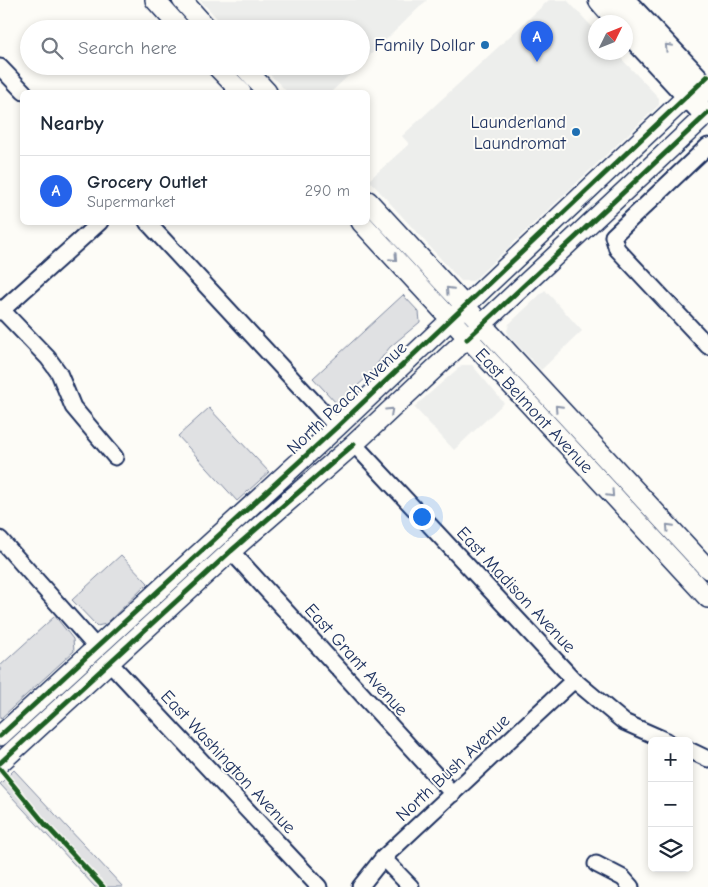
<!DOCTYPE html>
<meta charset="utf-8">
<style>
:root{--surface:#fff;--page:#f2f2f3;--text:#1f2937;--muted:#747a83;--line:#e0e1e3;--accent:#2563eb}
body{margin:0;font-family:"Comic Neue",sans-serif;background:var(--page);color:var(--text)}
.controls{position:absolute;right:15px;bottom:15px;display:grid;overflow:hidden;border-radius:8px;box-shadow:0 2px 8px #0003}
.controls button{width:45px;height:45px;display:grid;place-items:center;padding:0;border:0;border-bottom:1px solid var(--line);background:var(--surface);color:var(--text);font:25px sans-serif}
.compass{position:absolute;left:588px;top:15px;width:45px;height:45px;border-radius:50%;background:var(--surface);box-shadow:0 2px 8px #0003;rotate:47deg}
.you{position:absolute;left:421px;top:516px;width:18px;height:18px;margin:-12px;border:4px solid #fff;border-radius:50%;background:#1a73e8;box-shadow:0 0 0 8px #1a73e833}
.badge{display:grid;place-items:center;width:32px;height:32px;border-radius:50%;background:var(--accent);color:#fff;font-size:16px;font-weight:700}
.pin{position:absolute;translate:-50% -41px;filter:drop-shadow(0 1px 2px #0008)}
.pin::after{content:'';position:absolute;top:26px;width:18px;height:15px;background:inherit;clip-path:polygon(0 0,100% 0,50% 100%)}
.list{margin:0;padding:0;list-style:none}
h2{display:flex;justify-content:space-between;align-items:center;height:65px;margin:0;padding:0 20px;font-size:21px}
h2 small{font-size:16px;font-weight:400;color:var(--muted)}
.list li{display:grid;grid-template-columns:32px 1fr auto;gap:15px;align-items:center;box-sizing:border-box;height:70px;padding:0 20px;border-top:1px solid var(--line)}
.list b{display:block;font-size:19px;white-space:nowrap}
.list p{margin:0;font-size:16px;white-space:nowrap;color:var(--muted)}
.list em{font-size:16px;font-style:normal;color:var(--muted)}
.icon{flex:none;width:28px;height:28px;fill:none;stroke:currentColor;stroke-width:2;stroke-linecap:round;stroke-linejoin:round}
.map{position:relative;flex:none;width:708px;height:887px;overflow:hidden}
.search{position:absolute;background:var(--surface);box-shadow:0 2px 8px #0003;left:20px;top:20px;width:350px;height:55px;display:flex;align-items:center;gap:12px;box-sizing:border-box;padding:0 18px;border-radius:28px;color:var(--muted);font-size:19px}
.panel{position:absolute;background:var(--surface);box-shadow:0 2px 8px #0003;left:20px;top:90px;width:350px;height:135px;border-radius:8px}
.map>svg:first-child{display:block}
.built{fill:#edeeec}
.green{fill:#e0e1e3;stroke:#7e88a0}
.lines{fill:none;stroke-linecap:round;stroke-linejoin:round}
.minor-casing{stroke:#1b2f5e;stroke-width:19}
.major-casing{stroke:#1b2f5e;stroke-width:22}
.highway-casing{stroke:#1b2f5e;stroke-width:26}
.minor{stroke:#fdfcf7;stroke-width:15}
.major{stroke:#fdfcf7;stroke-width:19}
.highway{stroke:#fdfcf7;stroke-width:22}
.cycleway-casing{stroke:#fdfcf7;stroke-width:8}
.cycleway{stroke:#1b5e20;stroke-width:5}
.oneway{stroke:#8c96aa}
.poi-dot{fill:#1f6fb2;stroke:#fdfcf7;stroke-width:2}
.labels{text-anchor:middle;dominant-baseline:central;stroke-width:4;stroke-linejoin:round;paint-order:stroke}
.poi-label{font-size:18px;fill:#1b2f5e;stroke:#fdfcf7;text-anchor:end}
.street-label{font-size:18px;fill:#1b2f5e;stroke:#fdfcf7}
</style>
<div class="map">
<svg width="708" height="887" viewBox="0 0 708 887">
<rect width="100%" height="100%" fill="#fdfcf7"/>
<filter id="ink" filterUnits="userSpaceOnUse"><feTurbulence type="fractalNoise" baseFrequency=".02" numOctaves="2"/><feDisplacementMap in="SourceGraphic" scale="10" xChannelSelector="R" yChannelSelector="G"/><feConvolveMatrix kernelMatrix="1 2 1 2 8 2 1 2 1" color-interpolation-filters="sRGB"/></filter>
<g filter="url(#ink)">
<path class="built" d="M200 0H427L361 64V29H227Z
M549 0H567L595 30 596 52 616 53 659 98V105L473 281H461L369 180 409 144 402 136Z
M262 66H359L331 92H287Z
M545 290 582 331 541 370 510 337 507 331 509 324Z
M462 365H472L504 403 454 450 414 407Z"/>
<path class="green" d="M403 295 419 312 420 322 390 347 366 378 337 404 313 378Z
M209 408 269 472 237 501 178 436Z
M121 555 148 583 106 624 97 626 72 600Z
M55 616 73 639 74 651 0 719V666Z
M14 770 123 887H95L0 784Z"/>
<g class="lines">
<g class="minor-casing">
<path id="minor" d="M0 67 24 92
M708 146 613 236 617 249 708 346
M147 222 337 427
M0 308 48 358 59 373 73 407 115 457
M0 312 100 222
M354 444 574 680 624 722 667 741
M0 539 96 647
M231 551 453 794
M110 663 319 887
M689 750 708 759
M383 858 411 887
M596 864 623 878 631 887
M360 887 383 858 574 680"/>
</g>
<g class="major-casing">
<path id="major" d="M155 0 181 29
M182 0 208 29
M216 66 241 92
M243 66 267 92
M368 201 708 569
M361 222 708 598
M0 736 337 427 698 86
M0 763 231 551 354 444 708 113"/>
</g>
<g class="highway-casing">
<path id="highway" d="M600 0 619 22
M623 0 708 90
M626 29 706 115"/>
</g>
<use href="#minor" class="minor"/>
<use href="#major" class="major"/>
<use href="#highway" class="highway"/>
<g class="cycleway-casing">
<path id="cycleway" d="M467 339 708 113
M0 736 337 427 708 76
M0 763 231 551 354 444
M0 769 45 824 103 887"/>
</g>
<use href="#cycleway" class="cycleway"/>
</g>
<defs><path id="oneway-chevron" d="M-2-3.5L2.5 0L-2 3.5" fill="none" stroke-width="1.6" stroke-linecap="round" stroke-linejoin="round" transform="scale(1.25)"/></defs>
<g class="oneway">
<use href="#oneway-chevron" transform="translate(668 47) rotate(-133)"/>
<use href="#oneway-chevron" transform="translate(394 258) rotate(47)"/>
<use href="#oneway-chevron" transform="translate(449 290) rotate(-133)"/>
<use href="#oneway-chevron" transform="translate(558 408) rotate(-133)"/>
<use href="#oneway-chevron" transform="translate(390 411) rotate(-43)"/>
<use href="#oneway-chevron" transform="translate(611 494) rotate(47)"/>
<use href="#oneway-chevron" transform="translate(669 527) rotate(-133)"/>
</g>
</g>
<g class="poi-dot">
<circle cx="485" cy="45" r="5"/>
<circle cx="576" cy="132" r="5"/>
</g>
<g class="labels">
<g class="poi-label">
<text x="475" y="45">Family Dollar</text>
<text x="566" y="122">Launderland<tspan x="566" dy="21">Laundromat</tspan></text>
</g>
<g class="street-label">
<text transform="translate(347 398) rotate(-43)">North Peach Avenue</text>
<text transform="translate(534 411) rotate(47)">East Belmont Avenue</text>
<text transform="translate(516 590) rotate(47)">East Madison Avenue</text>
<text transform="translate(356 660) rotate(48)">East Grant Avenue</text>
<text transform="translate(228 762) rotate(47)">East Washington Avenue</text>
<text transform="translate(453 768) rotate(-43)">North Bush Avenue</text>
</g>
</g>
</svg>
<div class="controls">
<button>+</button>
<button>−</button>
<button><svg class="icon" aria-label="layers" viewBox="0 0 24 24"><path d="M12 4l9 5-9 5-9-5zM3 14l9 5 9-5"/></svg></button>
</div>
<svg class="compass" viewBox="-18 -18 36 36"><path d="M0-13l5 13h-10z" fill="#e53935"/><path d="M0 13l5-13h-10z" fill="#747a83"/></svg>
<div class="you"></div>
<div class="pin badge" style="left:537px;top:62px">A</div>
<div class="search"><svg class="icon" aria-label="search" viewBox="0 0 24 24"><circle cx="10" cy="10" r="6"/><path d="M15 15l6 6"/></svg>Search here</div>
<section class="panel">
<h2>Nearby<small></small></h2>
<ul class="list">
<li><span class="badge">A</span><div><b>Grocery Outlet</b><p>Supermarket</p></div><em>290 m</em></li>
</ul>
</section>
</div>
